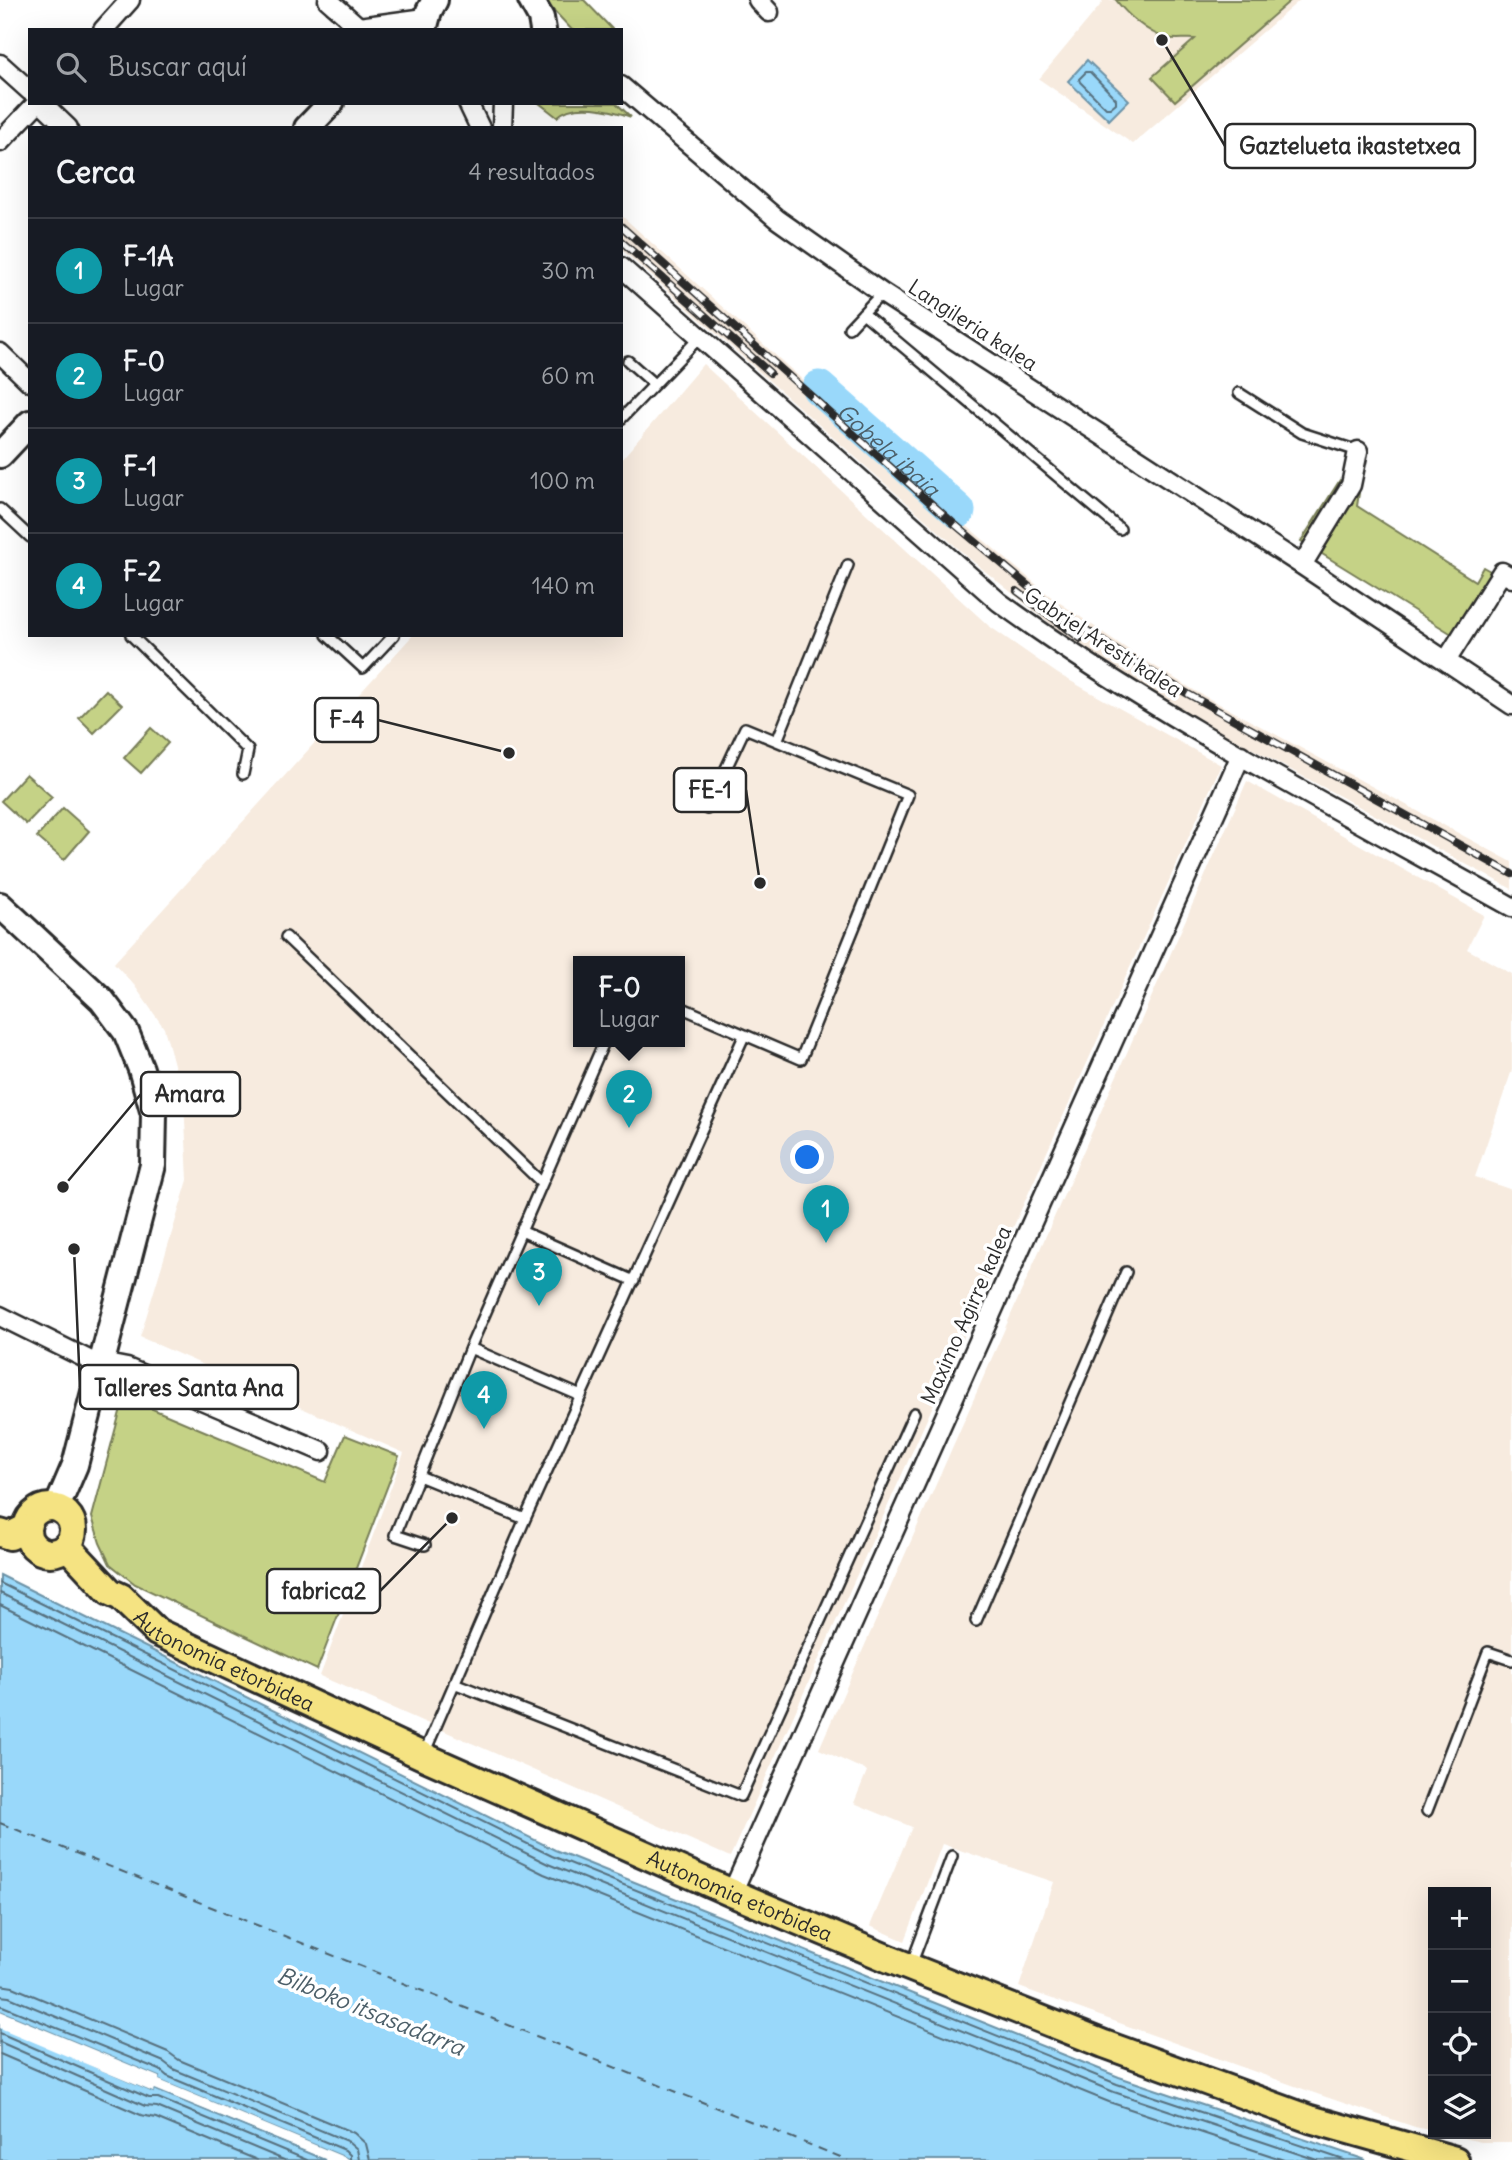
<!DOCTYPE html>
<html lang="es">
<meta charset="utf-8">
<style>
:root{--surface:#171b24;--page:#242831;--text:#f1f3f6;--muted:#9ea1a6;--line:#363941;--accent:#1a73e8}
body{margin:0;font-family:Delius,sans-serif;background:var(--page);color:var(--text)}
.controls{position:absolute;right:21px;bottom:21px;display:grid;overflow:hidden;border-radius:0px;box-shadow:0 7px 28px #0002}
.controls button{width:63px;height:63px;display:grid;place-items:center;padding:0;border:0;border-bottom:2px solid var(--line);background:var(--surface);color:var(--text);font:35px sans-serif}
.you{position:absolute;left:808px;top:1158px;width:24px;height:24px;margin:-18px;border:5px solid #fff;border-radius:50%;background:#1a73e8;box-shadow:0 0 0 10px #1a73e833}
.badge{display:grid;place-items:center;width:46px;height:46px;border-radius:50%;background:var(--accent);color:#fff;font-size:23px;font-weight:700}
.pin{position:absolute;translate:-50% -58px;filter:drop-shadow(0 2px 4px #0008)}
.pin::after{content:'';position:absolute;top:37px;width:24px;height:21px;background:inherit;clip-path:polygon(0 0,100% 0,50% 100%)}
.popup{position:absolute;left:573px;top:956px;width:112px;height:91px;box-sizing:border-box;display:grid;place-content:center;border-radius:0px;background:var(--surface);filter:drop-shadow(0 2px 5px #0005);font-size:23px;white-space:nowrap;color:var(--muted)}
.popup b{font-size:26px;color:var(--text)}
.popup::after{content:'';position:absolute;left:50%;top:100%;margin-left:-14px;border:14px solid transparent;border-top-color:var(--surface)}
.list{margin:0;padding:0;list-style:none}
h2{display:flex;justify-content:space-between;align-items:center;height:91px;margin:0;padding:0 28px;font-size:30px}
h2 small{font-size:23px;font-weight:400;color:var(--muted)}
.list li{display:grid;grid-template-columns:46px 1fr auto;gap:21px;align-items:center;box-sizing:border-box;height:105px;padding:0 28px;border-top:2px solid var(--line)}
.list b{display:block;font-size:26px;white-space:nowrap}
.list p{margin:0;font-size:23px;white-space:nowrap;color:var(--muted)}
.list em{font-size:23px;font-style:normal;color:var(--muted)}
.icon{flex:none;width:38px;height:38px;fill:none;stroke:currentColor;stroke-width:2;stroke-linecap:round;stroke-linejoin:round}
.map{position:relative;flex:none;width:1512px;height:2160px;overflow:hidden}
.search{position:absolute;background:var(--surface);box-shadow:0 7px 28px #0002;left:28px;top:28px;width:595px;height:77px;display:flex;align-items:center;gap:18px;box-sizing:border-box;padding:0 24px;border-radius:0px;color:var(--muted);font-size:26px}
.panel{position:absolute;background:var(--surface);box-shadow:0 7px 28px #0002;left:28px;top:126px;width:595px;height:511px;border-radius:0px}
.map>svg:first-child{display:block}
.built{fill:#f7ebdf;fill-rule:evenodd}
.green{fill:#c5d286;stroke:#787e58;stroke-width:2}
.water{fill:#99d8fa;stroke:#6d93a7;stroke-width:2}
.pier{fill:#fff}
.lines{fill:none;stroke-linecap:round;stroke-linejoin:round}
.shore{stroke:#57707e;stroke-width:2}
.river{stroke:#99d8fa;stroke-width:35}
.ferry{stroke:#4c5f69;stroke-width:2;stroke-dasharray:9 7;stroke-linecap:butt}
.lane-casing{stroke:#2b2b2b;stroke-width:14}
.street-casing{stroke:#2b2b2b;stroke-width:23}
.secondary-casing{stroke:#2b2b2b;stroke-width:30}
.primary-casing{stroke:#2b2b2b;stroke-width:32}
.lane{stroke:#fff;stroke-width:9}
.street{stroke:#fff;stroke-width:18}
.secondary{stroke:#fff;stroke-width:24}
.primary{stroke:#f5e382;stroke-width:26}
.rail-casing{stroke:#2b2b2b;stroke-width:8}
.rail{stroke:#fff;stroke-width:5;stroke-dasharray:16;stroke-linecap:butt}
.labels{text-anchor:middle;dominant-baseline:central;stroke-width:7;stroke-linejoin:round;paint-order:stroke}
.street-label{font-size:21px;fill:#2b2b2b;stroke:#fff}
.water-label{font-size:23px;font-style:italic;fill:#4c5f69;stroke:#fff}
.leader{fill:none;stroke:#2b2b2b;stroke-width:2.5}
.callout-dot{fill:#2b2b2b;stroke:#fff;stroke-width:2.5}
.callout{fill:#fff;stroke:#2b2b2b;stroke-width:2.5}
.callout-label{font-size:23px;text-anchor:middle;font-weight:bold;fill:#2b2b2b}
</style>
<div class="map">
<svg width="1512" height="2160" viewBox="0 0 1512 2160">
<rect width="100%" height="100%" fill="#fff"/>
<filter id="ink" filterUnits="userSpaceOnUse"><feTurbulence type="fractalNoise" baseFrequency=".0143" numOctaves="2"/><feDisplacementMap in="SourceGraphic" scale="14" xChannelSelector="R" yChannelSelector="G"/><feConvolveMatrix kernelMatrix="1 2 1 2 8 2 1 2 1" color-interpolation-filters="sRGB"/></filter>
<g filter="url(#ink)">
<path class="built" d="M1101 0H1300L1133 144 1039 79 1103 2Z
M621 215 816 392 960 520 1050 596 1130 651 1197 692 1512 862V889L1182 711 1074 643 970 559 621 249Z
M703 364 989 626 1058 674 1221 765 730 1857 320 1676 404 1453 140 1337 188 1180 184 1101 164 1028 134 985 114 963 413 635H621V460ZM578 962H680V1042H578Z
M1247 781 1484 915 1467 949 1512 974V1070L1475 1177 1512 1190V2142H1481L1445 2134H1486V1892H1433V2131L1415 2127 1320 2095 1019 1987 1054 1882 942 1844 905 1941 870 1926 912 1827 854 1803 867 1771 819 1749Z"/>
<path class="green" d="M544 0H584L613 30H572Z
M1116 0H1291L1175 101 1152 77 1195 39C1186 38 1175 40 1166 38 1148 33 1127 15 1116 0Z
M539 103H616L631 117C612 110 573 100 557 117Z
M1340 480 1359 493 1357 506 1475 581 1483 567 1508 581 1468 644 1301 541Z
M106 690 122 705 94 733 79 718Z
M151 728 168 743 141 773 124 758Z
M26 774 52 797 26 824 1 801Z
M63 808 89 831 64 860 37 837Z
M124 1397 325 1482 345 1435 399 1456 317 1670 135 1584 110 1564 100 1543 92 1517Z"/>
<path class="water" d="M1087 60 1129 100 1109 120 1068 81Z
M0 1575 555 1850 1119 2077 1366 2160H351L158 2080 159 2077 0 2011Z
M0 2025 153 2092 154 2089 325 2160H0Z"/>
<path class="pier" d="M0 2011 159 2077V2080L351 2160H341L157 2083 155 2079 0 2014Z
M0 2021 151 2087 156 2085 327 2157 329 2160 155 2089 153 2092 0 2028Z"/>
<g class="lines">
<path class="shore" d="M1086 72H1090L1116 99V103L1110 108H1106L1080 82 1079 79Z
M0 1583 552 1856 1117 2084 1344 2160
M0 1593 548 1864 1114 2092 1317 2160
M0 1605 544 1874 1109 2102 1284 2160
M0 1985 13 1987 168 2052 179 2060 354 2133 366 2144 370 2160
M0 1996 9 1997 164 2062 173 2069 349 2142 357 2149 359 2160
M0 2005 160 2070 167 2076 345 2150 350 2155V2160
M0 2033 149 2098H158L307 2160
M0 2042 145 2106 157 2107 284 2160
M0 2054 141 2115 156 2118 257 2160"/>
<path class="river" id="s1" d="M819 388 958 511"/>
<path class="ferry" d="M0 1823 848 2160"/>
<g class="lane-casing">
<path id="lane" d="M863 313 1120 529
M849 328 882 293
M628 361 654 384
M1239 393 1302 433 1358 451
M621 419 700 337
M0 509 30 537
M131 635 248 750 243 774
M327 635 363 668 394 635
M777 741 848 565
M286 937 542 1183
M680 1007 801 1059 908 795 745 728 707 809
M521 1231 634 1281
M470 1348 581 1396
M419 1476 525 1519
M425 1545 395 1535 470 1348 604 1042
M976 1621 1126 1272
M454 1683 741 1796 914 1413
M424 1754 525 1519 744 1036
M1427 1811 1488 1652 1512 1660
M911 1965 952 1856"/>
</g>
<g class="street-casing">
<path id="street" d="M328 0 362 30
M758 0 769 12
M359 27 418 19
M103 30 130 0
M0 64 30 91
M621 86 777 219 882 293 1302 565 1512 705
M42 103 68 128
M468 103 480 128
M502 128 503 103
M0 142 37 103
M621 267 999 602C1160 719 1339 810 1512 907
M0 353 30 382
M1302 565 1351 485 1358 451
M1446 661 1502 572 1512 578
M0 1316 91 1361 127 1368 321 1451
M732 1893 1241 755"/>
</g>
<g class="secondary-casing">
<path id="secondary" d="M531 0 541 18 543 30
M424 30 429 11 435 0
M307 128 331 103
M0 455 30 423
M0 905 102 1000 126 1032 141 1069 154 1114 153 1165 75 1465 57 1507"/>
</g>
<g class="primary-casing">
<g id="primary">
<circle cx="50" cy="1530" r="23"/>
<path d="M0 1533 10 1536 26 1528"/>
<path id="s2" d="M67 1546 110 1592 121 1597 157 1632 423 1756 732 1893 889 1959 1104 2044 1310 2119 1455 2160"/>
</g>
</g>
<use href="#lane" class="lane"/>
<use href="#street" class="street"/>
<use href="#secondary" class="secondary"/>
<use href="#primary" class="primary"/>
<g class="rail-casing">
<path id="rail" d="M621 226 952 522 1051 605 1117 651 1188 694 1512 874
M621 241 770 373
M1017 591 1081 639"/>
</g>
<use href="#rail" class="rail"/>
</g>
</g>
<g class="labels">
<g class="street-label">
<text transform="translate(973 325) rotate(33)">Langileria kalea</text>
<text transform="translate(1103 642) rotate(33)">Gabriel Aresti kalea</text>
<text transform="translate(966 1315) rotate(-66)">Maximo Agirre kalea</text>
<text stroke="none"><textPath href="#s2" startOffset="198">Autonomia etorbidea</textPath></text>
<text stroke="none"><textPath href="#s2" startOffset="765">Autonomia etorbidea</textPath></text>
</g>
<g class="water-label">
<text stroke="none"><textPath href="#s1" startOffset="93">Gobela ibaia</textPath></text>
<text transform="translate(371 2011) rotate(22)">Bilboko itsasadarra</text>
</g>
</g>
<path class="leader" d="M1162 40L1225 146M509 753L378 720M760 883L746 790M63 1187L141 1094M74 1249L80 1387M452 1518L380 1591"/>
<g class="callout-dot">
<circle cx="1162" cy="40" r="7"/>
<circle cx="509" cy="753" r="7"/>
<circle cx="760" cy="883" r="7"/>
<circle cx="63" cy="1187" r="7"/>
<circle cx="74" cy="1249" r="7"/>
<circle cx="452" cy="1518" r="7"/>
</g>
<g class="callout">
<rect x="1225" y="124" width="250" height="44" rx="7"/>
<rect x="315" y="698" width="63" height="44" rx="7"/>
<rect x="674" y="768" width="72" height="44" rx="7"/>
<rect x="141" y="1072" width="99" height="44" rx="7"/>
<rect x="80" y="1365" width="218" height="44" rx="7"/>
<rect x="267" y="1569" width="113" height="44" rx="7"/>
</g>
<g class="callout-label">
<text x="1350" y="154">Gaztelueta ikastetxea</text>
<text x="347" y="728">F-4</text>
<text x="710" y="798">FE-1</text>
<text x="190" y="1102">Amara</text>
<text x="189" y="1396">Talleres Santa Ana</text>
<text x="324" y="1599">fabrica2</text>
</g>
</svg>
<div class="controls">
<button>+</button>
<button>−</button>
<button><svg class="icon" aria-label="locate" viewBox="0 0 24 24"><circle cx="12" cy="12" r="6"/><path d="M12 2v4M12 18v4M2 12h4M18 12h4"/></svg></button>
<button><svg class="icon" aria-label="layers" viewBox="0 0 24 24"><path d="M12 4l9 5-9 5-9-5zM3 14l9 5 9-5"/></svg></button>
</div>
<div class="you"></div>
<div class="pin badge" style="left:826px;top:1243px;background:#0f9aa8">1</div>
<div class="pin badge" style="left:629px;top:1128px;background:#0f9aa8">2</div>
<div class="popup"><b>F-0</b>Lugar</div>
<div class="pin badge" style="left:539px;top:1306px;background:#0f9aa8">3</div>
<div class="pin badge" style="left:484px;top:1429px;background:#0f9aa8">4</div>
<div class="search"><svg class="icon" aria-label="search" viewBox="0 0 24 24"><circle cx="10" cy="10" r="6"/><path d="M15 15l6 6"/></svg>Buscar aquí</div>
<section class="panel">
<h2>Cerca<small>4 resultados</small></h2>
<ul class="list">
<li><span class="badge" style="background:#0f9aa8">1</span><div><b>F-1A</b><p>Lugar</p></div><em>30 m</em></li>
<li><span class="badge" style="background:#0f9aa8">2</span><div><b>F-0</b><p>Lugar</p></div><em>60 m</em></li>
<li><span class="badge" style="background:#0f9aa8">3</span><div><b>F-1</b><p>Lugar</p></div><em>100 m</em></li>
<li><span class="badge" style="background:#0f9aa8">4</span><div><b>F-2</b><p>Lugar</p></div><em>140 m</em></li>
</ul>
</section>
</div>
